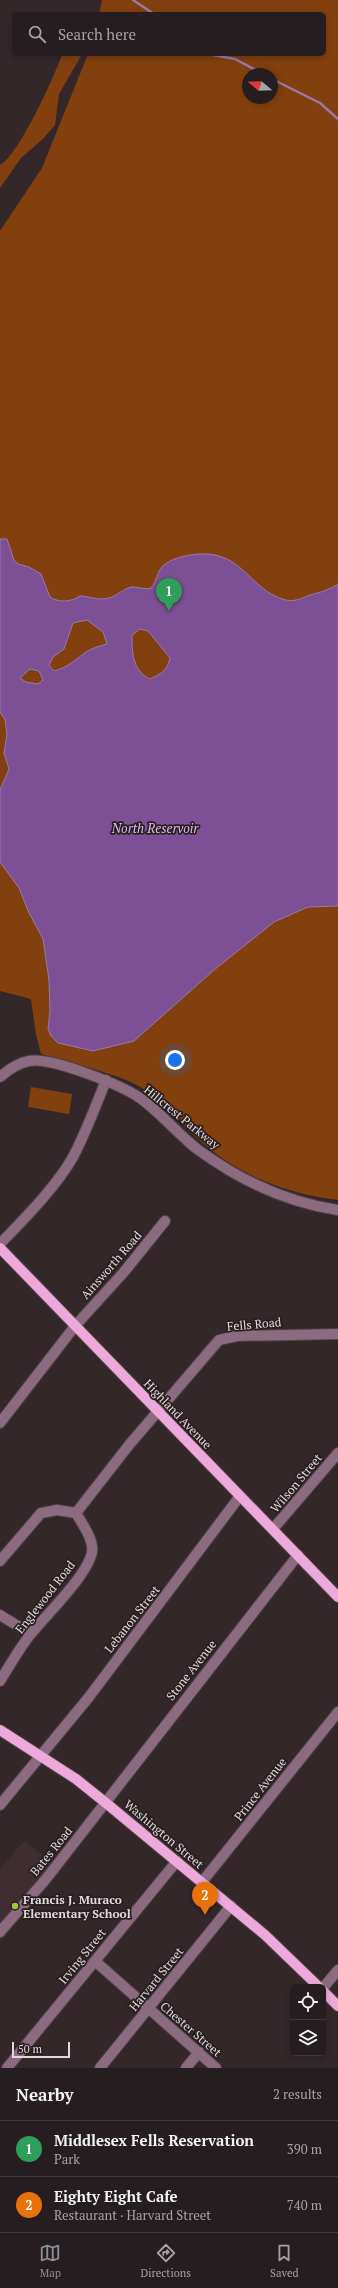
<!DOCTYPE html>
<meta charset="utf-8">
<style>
:root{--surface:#261d20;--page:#2e2629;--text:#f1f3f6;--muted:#a4a2a5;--line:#423b3e;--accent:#8c9099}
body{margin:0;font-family:"PT Serif",serif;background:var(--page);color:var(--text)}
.controls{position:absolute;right:12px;bottom:12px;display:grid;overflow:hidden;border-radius:6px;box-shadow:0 2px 6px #0003}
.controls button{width:36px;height:36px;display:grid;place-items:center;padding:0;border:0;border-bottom:1px solid var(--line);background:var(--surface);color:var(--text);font:20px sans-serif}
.compass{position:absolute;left:242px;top:68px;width:36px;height:36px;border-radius:50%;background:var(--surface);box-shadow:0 2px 6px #0003;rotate:289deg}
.scale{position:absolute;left:12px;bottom:10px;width:58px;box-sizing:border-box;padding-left:4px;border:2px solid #e0d8da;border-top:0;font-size:11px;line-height:14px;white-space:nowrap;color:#e0d8da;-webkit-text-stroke:3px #291e20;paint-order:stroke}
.you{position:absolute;left:175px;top:1060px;width:14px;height:14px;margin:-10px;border:3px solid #fff;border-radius:50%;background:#1a73e8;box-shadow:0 0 0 6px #1a73e833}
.badge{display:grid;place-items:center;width:26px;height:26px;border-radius:50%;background:var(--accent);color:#fff;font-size:13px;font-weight:700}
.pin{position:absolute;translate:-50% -33px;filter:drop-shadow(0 1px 2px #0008)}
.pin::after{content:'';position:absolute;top:21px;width:14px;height:12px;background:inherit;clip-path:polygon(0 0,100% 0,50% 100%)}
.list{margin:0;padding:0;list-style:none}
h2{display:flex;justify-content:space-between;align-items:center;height:52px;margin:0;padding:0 16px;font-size:17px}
h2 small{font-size:13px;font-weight:400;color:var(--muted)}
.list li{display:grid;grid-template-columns:26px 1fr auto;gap:12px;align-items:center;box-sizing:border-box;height:56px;padding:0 16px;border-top:1px solid var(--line)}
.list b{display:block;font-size:15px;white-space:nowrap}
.list p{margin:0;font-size:13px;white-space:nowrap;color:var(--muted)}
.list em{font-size:13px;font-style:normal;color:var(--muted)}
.icon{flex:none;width:22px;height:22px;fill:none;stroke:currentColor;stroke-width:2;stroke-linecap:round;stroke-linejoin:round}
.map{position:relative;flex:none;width:338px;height:2068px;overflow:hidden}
.search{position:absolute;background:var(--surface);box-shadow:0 2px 6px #0003;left:12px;right:12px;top:12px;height:44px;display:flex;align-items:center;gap:10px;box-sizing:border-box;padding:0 14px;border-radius:6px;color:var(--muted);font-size:15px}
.sheet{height:164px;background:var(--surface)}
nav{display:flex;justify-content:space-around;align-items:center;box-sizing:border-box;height:56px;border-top:1px solid var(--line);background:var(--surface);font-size:11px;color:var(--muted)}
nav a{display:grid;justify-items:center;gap:2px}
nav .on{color:var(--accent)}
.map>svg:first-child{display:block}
.built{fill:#402d32}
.green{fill:#81400d;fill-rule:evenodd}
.water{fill:#7d4f94;stroke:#9b78a9;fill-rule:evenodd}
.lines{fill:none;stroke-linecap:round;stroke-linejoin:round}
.stream{stroke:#9b78a9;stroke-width:2.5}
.minor-casing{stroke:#4f4346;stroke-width:12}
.major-casing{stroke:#4f4346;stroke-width:12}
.minor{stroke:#8c6b81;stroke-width:10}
.major{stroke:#eda9d9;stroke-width:10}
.poi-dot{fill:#9cca32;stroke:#291e20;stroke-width:1.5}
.labels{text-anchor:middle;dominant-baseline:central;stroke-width:3.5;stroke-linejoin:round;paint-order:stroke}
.street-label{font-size:12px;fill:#e0d8da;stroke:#291e20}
.poi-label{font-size:12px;font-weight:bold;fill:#e0d8da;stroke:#291e20;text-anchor:start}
.water-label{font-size:13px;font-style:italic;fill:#dfbaf3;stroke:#291e20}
</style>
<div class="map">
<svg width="338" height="2068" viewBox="0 0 338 2068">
<rect width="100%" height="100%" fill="#33272a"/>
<path class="built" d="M24 1841 60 1869 0 1942V1869Z"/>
<path class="green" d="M102 0H338V1200C293 1195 245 1178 210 1149 187 1131 168 1107 145 1090 125 1075 66 1062 41 1054L36 1035 31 999 0 991V231L42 168 88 54H324V14H99ZM248 74H272V98H248Z
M62 54H81V56L59 94 55 125 43 139 21 158 0 188V165C17 158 56 74 62 54Z
M31 1087 72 1094 69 1114 28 1107Z"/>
<path class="water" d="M0 539H7L14 560 18 564 29 567 41 574 50 597C59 603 71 602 80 596 90 596 97 601 109 598 117 596 124 588 132 587 139 587 144 590 151 588 157 582 157 570 164 565 171 559 181 557 190 555 243 546 248 591 286 600 295 602 302 598 310 595 321 592 329 590 338 584V906L308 907 274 922 214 970 134 1041 93 1051 58 1043 51 1036 48 1029 50 1011 49 980 43 939 29 913 19 888 0 862V790L9 769 4 753 7 734 5 720 0 712ZM87 620 103 632 107 644C100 646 92 648 86 652 75 660 67 668 54 671L49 665 53 657 64 649 73 623ZM140 629 148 631 170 658C167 671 161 674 150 679 132 671 132 651 132 635ZM30 669 39 671 43 680 38 684 26 682 20 678Z"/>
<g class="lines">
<path class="stream" d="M133 0 154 14
M208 54 235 59 263 74
M272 79 320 103 338 119"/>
<g class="minor-casing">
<path id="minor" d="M0 1077C8 1070 18 1063 29 1061 52 1057 121 1085 140 1098 161 1113 177 1133 197 1149 215 1162 237 1176 257 1185 282 1197 311 1206 338 1210
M0 1244C24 1219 56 1187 73 1157 86 1132 96 1106 106 1080
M0 1423 75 1326 124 1272 165 1221
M273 1529 338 1453
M0 1561 41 1513 57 1510 76 1513
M0 1615 31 1634
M0 1681C10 1665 19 1649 30 1635 45 1616 88 1575 92 1552 94 1539 82 1524 76 1513L129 1445 219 1340 237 1336 338 1334
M0 1805 89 1697 240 1496
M202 1882 338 1712
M0 1932 46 1879 298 1555
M95 1961 216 2068
M323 1988 338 1970
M7 2068 177 1861
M100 2068 231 1906
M186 2068 199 2052"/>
</g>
<g class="major-casing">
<path id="major" d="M0 1248 338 1597
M0 1730 76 1779 106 1803 265 1935 319 1987
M323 1991 338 2006"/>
</g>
<use href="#minor" class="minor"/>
<use href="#major" class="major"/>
</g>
<circle class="poi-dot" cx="15" cy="1906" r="4"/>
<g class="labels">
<g class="street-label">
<text transform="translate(182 1117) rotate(39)">Hillcrest Parkway</text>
<text transform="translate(111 1265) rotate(-49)">Ainsworth Road</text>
<text transform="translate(254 1324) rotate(-5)">Fells Road</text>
<text transform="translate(178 1414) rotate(46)">Highland Avenue</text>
<text transform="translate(296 1483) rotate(-50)">Wilson Street</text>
<text transform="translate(45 1597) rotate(-52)">Englewood Road</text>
<text transform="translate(132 1619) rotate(-52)">Lebanon Street</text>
<text transform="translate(191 1670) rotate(-52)">Stone Avenue</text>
<text transform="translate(260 1789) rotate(-52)">Prince Avenue</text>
<text transform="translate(164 1834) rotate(40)">Washington Street</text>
<text transform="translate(51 1851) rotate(-51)">Bates Road</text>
<text transform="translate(82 1956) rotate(-51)">Irving Street</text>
<text transform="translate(156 1979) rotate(-51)">Harvard Street</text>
<text transform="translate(191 2029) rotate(41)">Chester Street</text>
</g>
<g class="poi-label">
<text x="23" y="1899">Francis J. Muraco<tspan x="23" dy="14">Elementary School</tspan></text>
</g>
<g class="water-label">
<text x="155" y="828">North Reservoir</text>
</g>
</g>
</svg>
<div class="controls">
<button><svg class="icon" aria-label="locate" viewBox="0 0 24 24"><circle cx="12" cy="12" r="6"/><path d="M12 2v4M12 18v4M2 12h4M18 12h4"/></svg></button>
<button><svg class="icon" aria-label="layers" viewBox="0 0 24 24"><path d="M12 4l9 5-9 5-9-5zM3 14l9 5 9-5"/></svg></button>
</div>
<svg class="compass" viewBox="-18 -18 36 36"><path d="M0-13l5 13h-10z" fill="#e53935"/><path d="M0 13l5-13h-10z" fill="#a4a2a5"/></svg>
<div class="scale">50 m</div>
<div class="you"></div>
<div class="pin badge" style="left:169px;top:611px;background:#2e9e5b">1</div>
<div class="pin badge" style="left:205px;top:1915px;background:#e8710a">2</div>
<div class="search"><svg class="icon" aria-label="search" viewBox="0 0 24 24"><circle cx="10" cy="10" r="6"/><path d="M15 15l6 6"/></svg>Search here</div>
</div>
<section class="sheet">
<h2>Nearby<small>2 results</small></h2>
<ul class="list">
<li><span class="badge" style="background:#2e9e5b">1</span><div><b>Middlesex Fells Reservation</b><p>Park</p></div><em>390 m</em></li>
<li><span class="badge" style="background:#e8710a">2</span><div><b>Eighty Eight Cafe</b><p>Restaurant · Harvard Street</p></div><em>740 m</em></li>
</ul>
</section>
<nav>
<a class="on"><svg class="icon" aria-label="map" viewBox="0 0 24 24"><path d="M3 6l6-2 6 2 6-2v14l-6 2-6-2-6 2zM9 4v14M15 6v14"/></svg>Map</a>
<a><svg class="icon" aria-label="directions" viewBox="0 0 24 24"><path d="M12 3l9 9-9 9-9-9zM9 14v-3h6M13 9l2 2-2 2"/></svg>Directions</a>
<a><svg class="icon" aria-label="saved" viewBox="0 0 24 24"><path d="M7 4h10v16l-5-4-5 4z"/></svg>Saved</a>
</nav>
